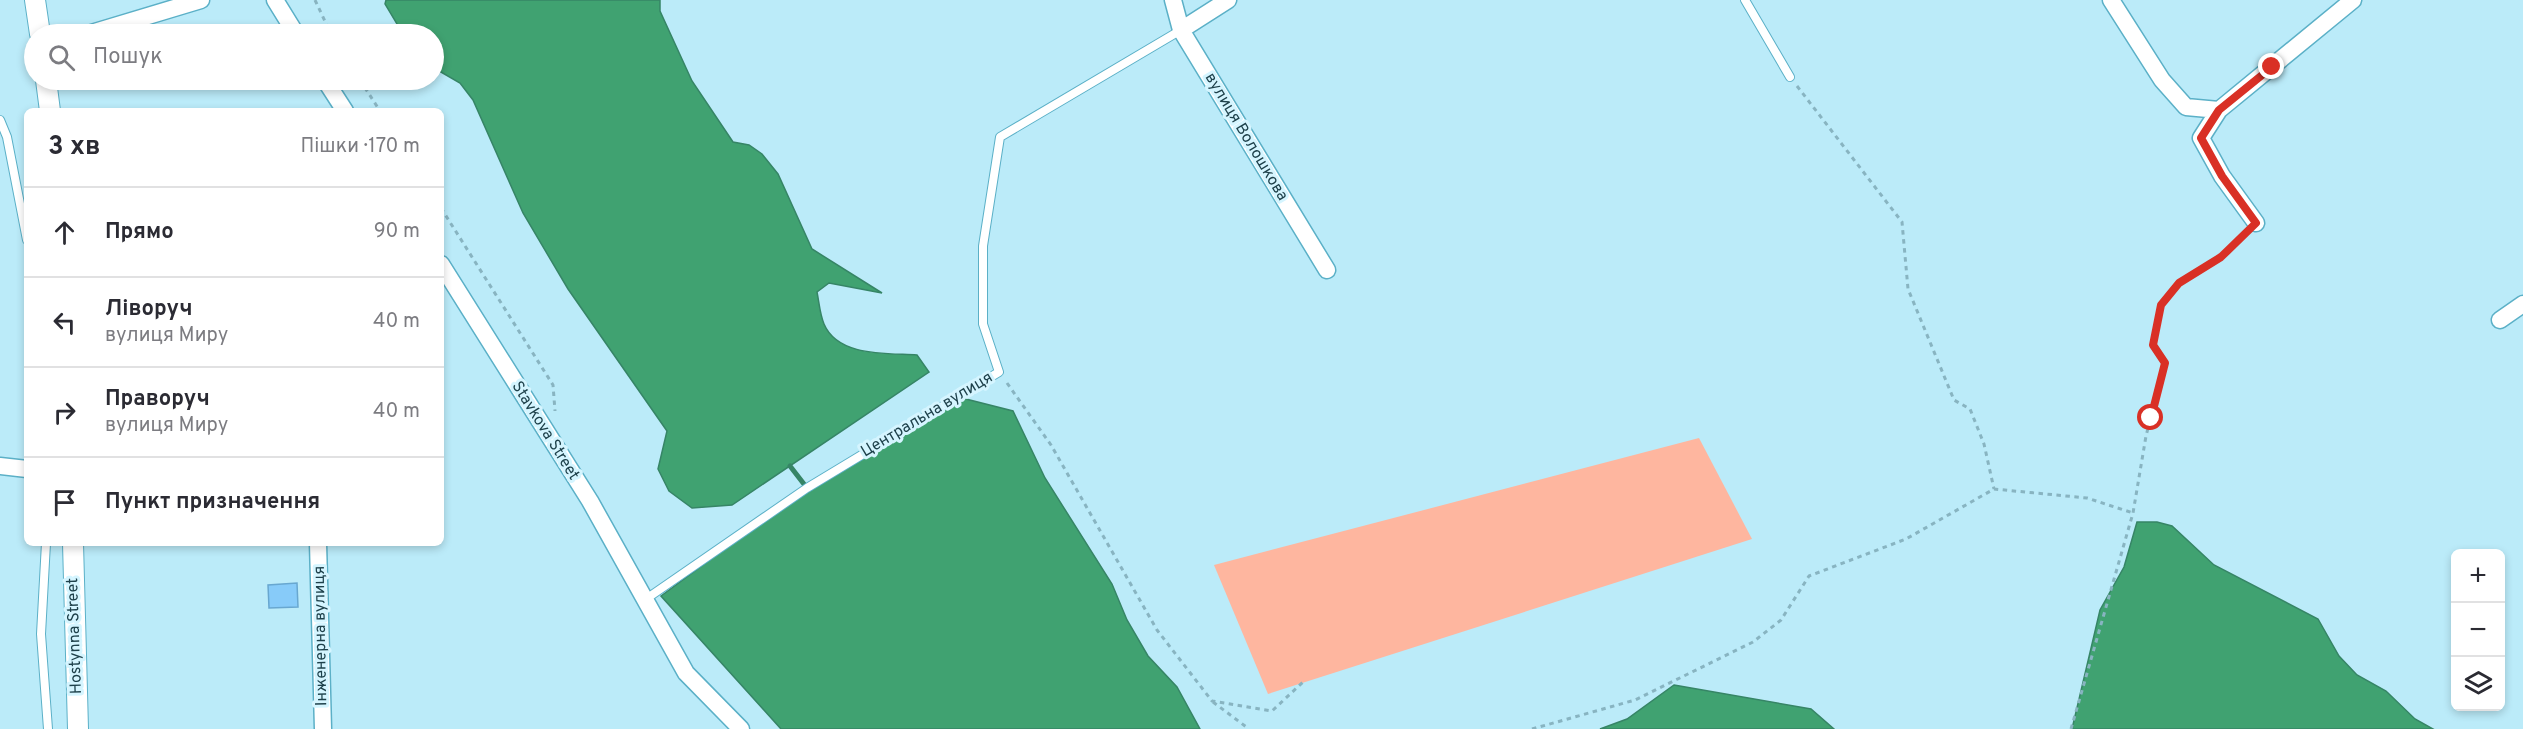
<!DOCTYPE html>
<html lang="uk">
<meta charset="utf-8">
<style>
:root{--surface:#fff;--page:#f2f2f3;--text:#2b2b33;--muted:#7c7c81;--line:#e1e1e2}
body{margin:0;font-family:Overpass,sans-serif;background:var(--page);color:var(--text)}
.controls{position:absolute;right:18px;bottom:18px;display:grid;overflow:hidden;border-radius:9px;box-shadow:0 3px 9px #0003}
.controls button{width:54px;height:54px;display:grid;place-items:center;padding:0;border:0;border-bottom:2px solid var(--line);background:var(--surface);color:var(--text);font:30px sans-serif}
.stop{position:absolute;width:18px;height:18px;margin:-14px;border:4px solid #d93025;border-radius:50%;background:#fff}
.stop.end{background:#d93025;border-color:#fff;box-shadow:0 2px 6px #0008}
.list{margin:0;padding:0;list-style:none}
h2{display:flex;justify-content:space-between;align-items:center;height:78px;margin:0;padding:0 24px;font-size:26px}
h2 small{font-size:20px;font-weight:400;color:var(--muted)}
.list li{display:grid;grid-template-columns:39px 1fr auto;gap:18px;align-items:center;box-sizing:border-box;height:90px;padding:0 24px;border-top:2px solid var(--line)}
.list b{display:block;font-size:22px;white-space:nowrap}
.list p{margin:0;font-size:20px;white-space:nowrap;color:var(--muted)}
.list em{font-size:20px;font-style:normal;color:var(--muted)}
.icon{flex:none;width:33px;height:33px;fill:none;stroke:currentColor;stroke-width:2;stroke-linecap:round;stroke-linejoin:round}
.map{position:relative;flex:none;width:2523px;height:729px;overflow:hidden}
.search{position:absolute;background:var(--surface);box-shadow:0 3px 9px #0003;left:24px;top:24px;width:420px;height:66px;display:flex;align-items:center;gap:15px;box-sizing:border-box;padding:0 21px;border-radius:33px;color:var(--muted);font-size:22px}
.panel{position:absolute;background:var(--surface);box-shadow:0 3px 9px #0003;left:24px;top:108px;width:420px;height:438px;border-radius:9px}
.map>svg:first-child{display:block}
.green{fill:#feb69f}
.water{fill:#40a271;stroke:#368566;stroke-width:1.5}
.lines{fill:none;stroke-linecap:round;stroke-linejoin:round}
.stream{stroke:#368566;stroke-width:5}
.building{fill:#87cbf9;stroke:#68a7d0;stroke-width:1.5}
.service-casing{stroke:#5bb0c7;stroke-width:10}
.minor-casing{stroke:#5bb0c7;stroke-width:19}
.tertiary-casing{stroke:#5bb0c7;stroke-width:22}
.path{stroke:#88b4c1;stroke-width:3;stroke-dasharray:4.5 4.5;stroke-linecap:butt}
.service{stroke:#fff;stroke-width:8}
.minor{stroke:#fff;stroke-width:16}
.tertiary{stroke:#fff;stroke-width:20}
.route{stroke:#d93025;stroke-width:8}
.labels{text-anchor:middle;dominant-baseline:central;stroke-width:6;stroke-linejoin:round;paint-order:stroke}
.street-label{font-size:16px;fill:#1e414b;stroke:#d5f5ff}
</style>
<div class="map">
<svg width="2523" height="729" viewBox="0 0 2523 729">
<rect width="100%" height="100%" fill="#bbebf9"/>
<path class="green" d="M1699 438 1752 539 1268 694 1214 565Z"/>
<path class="water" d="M386 0H660V11L692 81 733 142 749 145 762 154 778 174 812 249 882 293 829 283 817 292C819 302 820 315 824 324 838 357 887 353 917 355L929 372 732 505 692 508 669 491 658 469 667 431 568 289 523 213 473 100 460 83 434 68V34H403L385 4Z
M958 397 1013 411 1045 478 1112 584 1127 620 1148 656 1177 687 1200 729H781L661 596 807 488Z
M2137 522H2157L2172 526 2214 565 2318 619 2339 656 2357 675 2386 691 2415 719 2433 729H2072L2100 610 2124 567Z
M1674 685 1811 709 1834 729H1600L1627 719Z"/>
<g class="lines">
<path class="stream" d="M790 466 807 488"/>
</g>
<path class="building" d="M297 583 298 607 269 608 268 585Z"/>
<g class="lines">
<g class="service-casing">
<path id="service" d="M1745 0 1790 77
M0 120 7 137 27 240
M46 543 41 634 48 729
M646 599 807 488 999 372 983 324V246L1000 137 1181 30"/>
</g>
<g class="minor-casing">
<path id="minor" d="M275 0 296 34
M1173 0 1181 30 1327 270
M2111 0 2162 80 2186 107 2219 110 2353 0
M1181 30 1228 0
M88 34 201 0
M325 80 345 111
M2219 110 2201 138 2222 176 2256 223
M441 264 590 501 686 673 741 729
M2500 320 2523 304
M0 466 27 469
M318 543 323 729"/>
</g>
<g class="tertiary-casing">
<path id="tertiary" d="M35 0 40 34
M46 80 50 111
M73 543 78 729"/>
</g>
<path class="path" d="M315 0 331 34
M360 80 380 111
M1797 86 1902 222 1908 289 1954 400 1970 409 1984 444 1994 489
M441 208 553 385 555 411
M1007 383 1051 445 1157 630 1212 701 1272 711 1303 682
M1213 702 1249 729
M1532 729 1635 700 1753 642 1781 620 1809 576 1906 539 1994 489 2087 498 2133 513
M2071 729 2133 513 2146 436 2165 363 2153 345 2161 305 2179 283 2221 257 2243 235"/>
<use href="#service" class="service"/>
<use href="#minor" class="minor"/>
<use href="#tertiary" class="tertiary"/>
</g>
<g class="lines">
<path class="route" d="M2151 418 2165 363 2153 345 2161 305 2179 283 2221 257 2256 223 2222 176 2201 138 2219 110 2272 67"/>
</g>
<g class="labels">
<g class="street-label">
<text transform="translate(1246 137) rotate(59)">вулиця Волошкова</text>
<text transform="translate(927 415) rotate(-31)">Центральна вулиця</text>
<text transform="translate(545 431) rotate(58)">Stavkova Street</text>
<text transform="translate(75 636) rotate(-92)">Hostynna Street</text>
<text transform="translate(321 636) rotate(-91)">Інженерна вулиця</text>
</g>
</g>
</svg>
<div class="controls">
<button>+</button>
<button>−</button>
<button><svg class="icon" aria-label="layers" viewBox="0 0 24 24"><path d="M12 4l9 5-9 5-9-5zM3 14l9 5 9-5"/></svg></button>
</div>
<div class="stop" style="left:2151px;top:418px"></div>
<div class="stop end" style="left:2272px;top:67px"></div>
<div class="search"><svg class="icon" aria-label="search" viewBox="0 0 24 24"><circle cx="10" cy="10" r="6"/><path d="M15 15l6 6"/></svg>Пошук</div>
<section class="panel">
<h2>3 хв<small>Пішки · 170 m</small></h2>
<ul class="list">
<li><svg class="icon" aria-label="ahead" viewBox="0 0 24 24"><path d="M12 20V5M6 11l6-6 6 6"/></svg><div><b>Прямо</b></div><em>90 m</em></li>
<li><svg class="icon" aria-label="left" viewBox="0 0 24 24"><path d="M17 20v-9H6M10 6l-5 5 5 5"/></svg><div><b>Ліворуч</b><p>вулиця Миру</p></div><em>40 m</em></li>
<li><svg class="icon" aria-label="right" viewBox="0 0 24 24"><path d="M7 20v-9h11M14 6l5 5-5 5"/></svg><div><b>Праворуч</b><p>вулиця Миру</p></div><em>40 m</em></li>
<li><svg class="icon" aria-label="arrive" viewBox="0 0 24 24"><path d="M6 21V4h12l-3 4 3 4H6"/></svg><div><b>Пункт призначення</b></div></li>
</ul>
</section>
</div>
